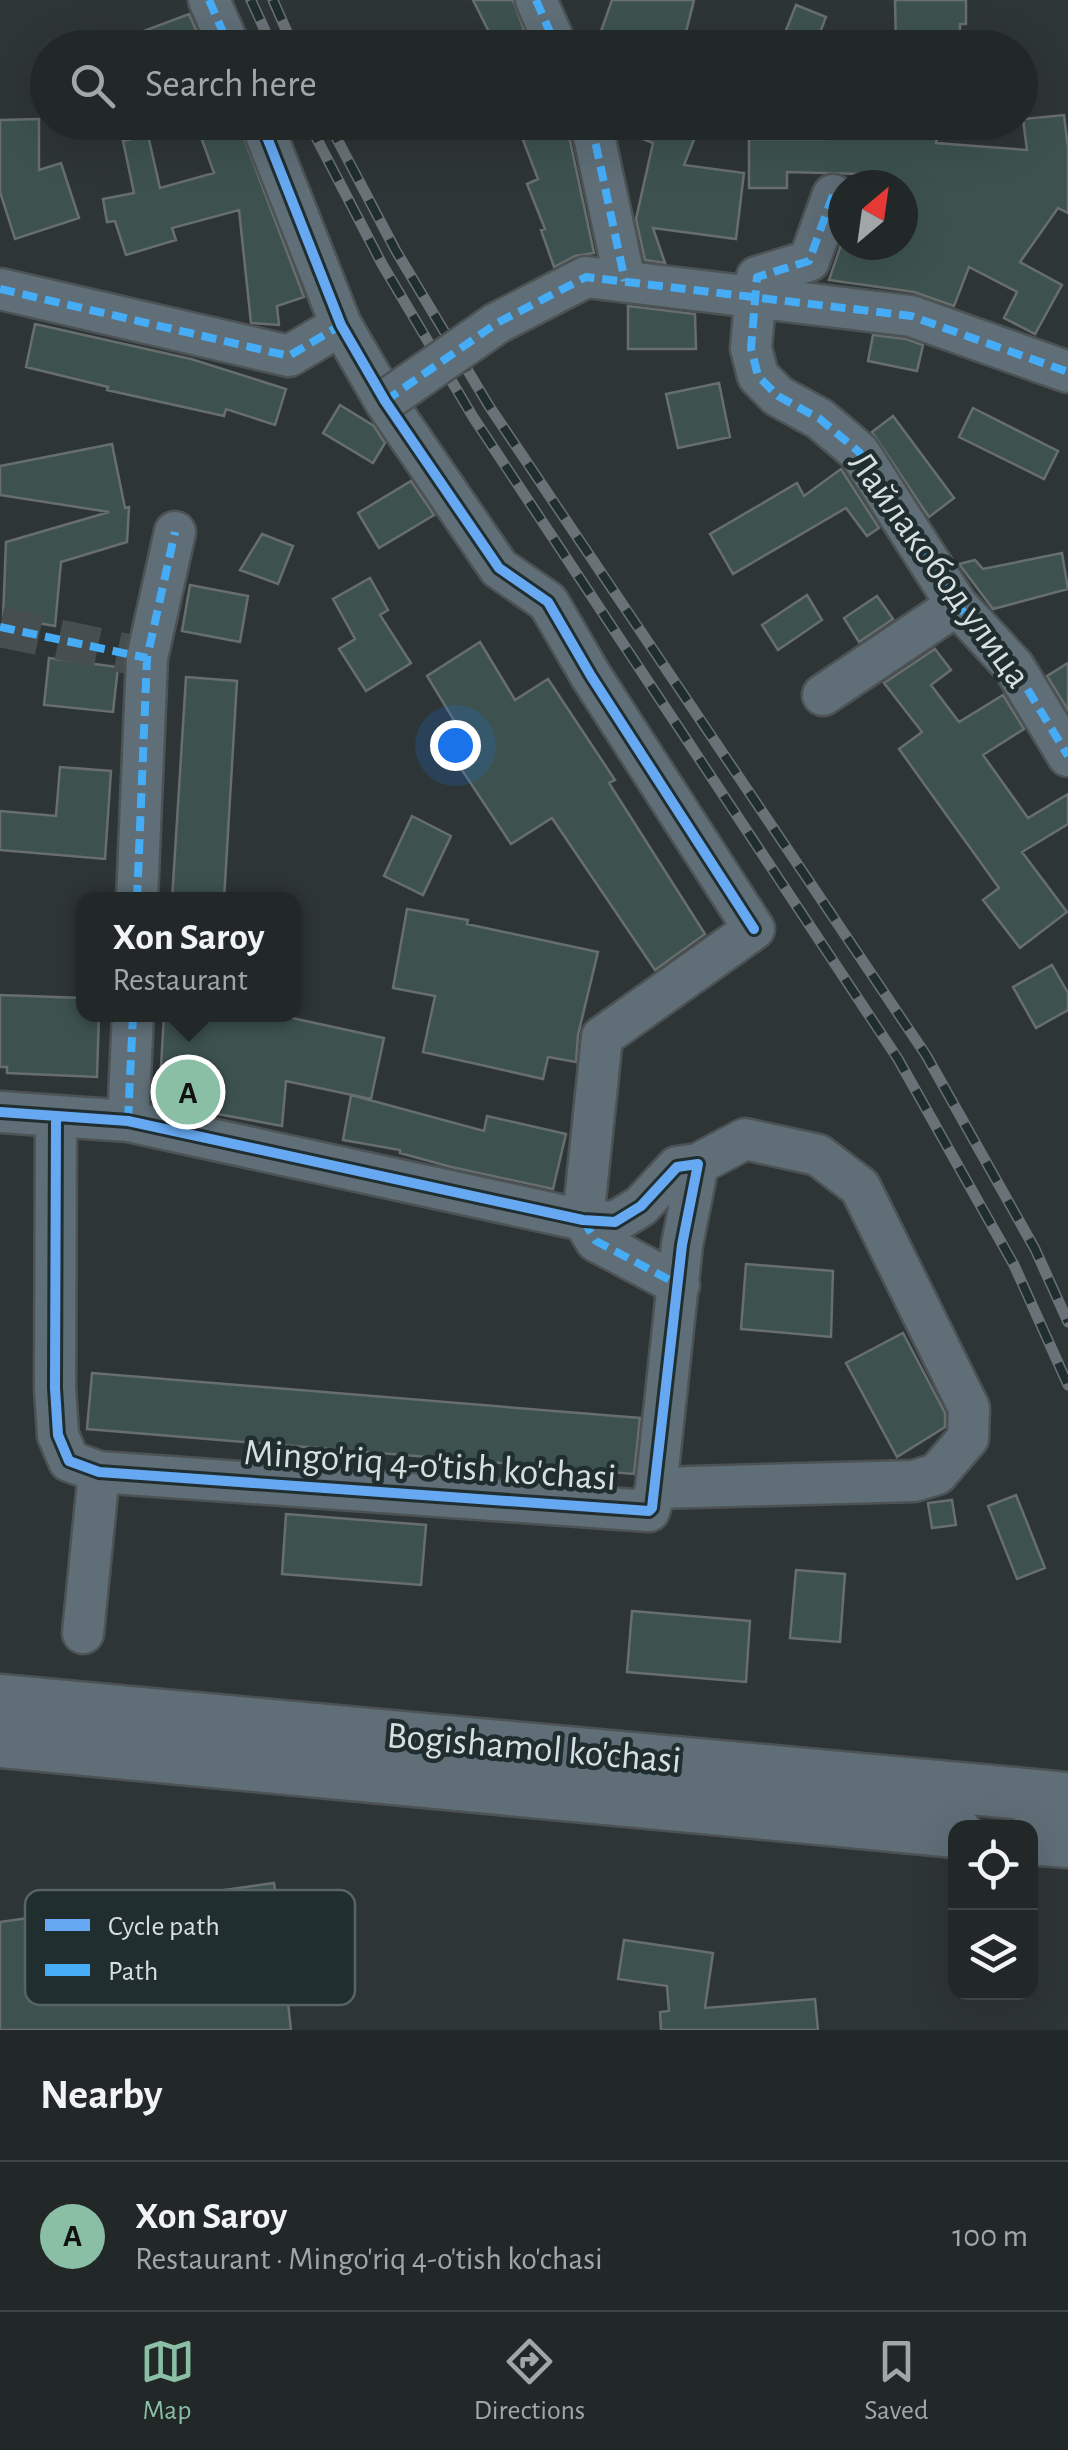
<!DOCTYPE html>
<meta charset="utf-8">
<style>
:root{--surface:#222828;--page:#2e3434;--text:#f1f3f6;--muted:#a2a6a8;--line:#3f4445;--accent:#8abfa5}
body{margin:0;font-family:"Alegreya Sans",sans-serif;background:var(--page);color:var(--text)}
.controls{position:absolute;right:30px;bottom:30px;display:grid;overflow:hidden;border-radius:20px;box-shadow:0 10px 40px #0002}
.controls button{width:90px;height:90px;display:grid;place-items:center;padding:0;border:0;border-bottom:2px solid var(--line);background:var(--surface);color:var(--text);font:50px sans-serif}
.compass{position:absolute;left:828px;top:170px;width:90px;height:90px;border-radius:50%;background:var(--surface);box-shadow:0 10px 40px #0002;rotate:29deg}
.you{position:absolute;left:455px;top:745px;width:35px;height:35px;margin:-25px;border:8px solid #fff;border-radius:50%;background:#1a73e8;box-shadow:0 0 0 15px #1a73e833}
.badge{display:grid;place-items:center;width:65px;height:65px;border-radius:50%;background:var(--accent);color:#111;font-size:32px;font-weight:700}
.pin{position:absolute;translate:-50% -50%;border:5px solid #fff;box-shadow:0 2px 10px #0006}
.popup{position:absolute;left:76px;top:892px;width:225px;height:130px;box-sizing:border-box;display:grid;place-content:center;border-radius:20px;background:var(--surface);filter:drop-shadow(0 2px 8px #0005);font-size:32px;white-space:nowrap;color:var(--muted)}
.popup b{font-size:38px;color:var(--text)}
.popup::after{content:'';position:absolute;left:50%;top:100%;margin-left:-20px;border:20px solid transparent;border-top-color:var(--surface)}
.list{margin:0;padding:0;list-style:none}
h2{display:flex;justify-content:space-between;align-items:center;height:130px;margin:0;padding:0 40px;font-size:42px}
h2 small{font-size:32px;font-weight:400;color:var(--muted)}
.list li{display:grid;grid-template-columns:65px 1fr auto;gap:30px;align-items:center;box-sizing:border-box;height:150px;padding:0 40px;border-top:2px solid var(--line)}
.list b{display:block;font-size:38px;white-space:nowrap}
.list p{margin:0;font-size:32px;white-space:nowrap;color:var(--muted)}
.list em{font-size:32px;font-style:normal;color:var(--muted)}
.icon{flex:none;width:55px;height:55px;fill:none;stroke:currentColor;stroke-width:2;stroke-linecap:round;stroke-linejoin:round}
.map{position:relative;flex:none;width:1068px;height:2030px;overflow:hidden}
.search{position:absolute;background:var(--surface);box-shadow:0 10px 40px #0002;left:30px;right:30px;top:30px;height:110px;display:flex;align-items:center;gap:25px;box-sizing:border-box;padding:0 35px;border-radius:55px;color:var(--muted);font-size:38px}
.sheet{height:280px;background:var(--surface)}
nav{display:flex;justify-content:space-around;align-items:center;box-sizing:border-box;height:140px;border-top:2px solid var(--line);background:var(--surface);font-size:28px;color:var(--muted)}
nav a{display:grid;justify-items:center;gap:5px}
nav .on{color:var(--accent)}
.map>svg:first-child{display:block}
.building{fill:#3d524f;stroke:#676e6d;stroke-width:2.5}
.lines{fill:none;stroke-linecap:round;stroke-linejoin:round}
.minor-tunnel{stroke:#474e50;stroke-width:40;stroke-dasharray:40 20;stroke-linecap:butt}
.minor-casing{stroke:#4d5354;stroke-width:45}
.major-casing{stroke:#4d5354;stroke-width:55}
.minor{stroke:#5f6e77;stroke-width:40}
.major{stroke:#5f6e77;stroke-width:50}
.rail-casing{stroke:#6a7277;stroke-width:11}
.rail{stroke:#202e30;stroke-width:8;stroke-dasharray:22;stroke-linecap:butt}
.minor-bridge-casing{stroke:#4d5354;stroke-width:45;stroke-linecap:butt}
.minor-bridge{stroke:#5f6e77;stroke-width:40}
.quiet{stroke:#46acf6;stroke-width:8;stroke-dasharray:15 8;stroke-linecap:butt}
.cycleway-casing{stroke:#202e30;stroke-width:16}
.cycleway{stroke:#66a8f1;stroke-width:10}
.labels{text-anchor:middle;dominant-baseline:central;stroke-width:9;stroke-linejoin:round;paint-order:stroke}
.street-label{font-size:38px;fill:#d7dfe1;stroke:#202e30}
.key{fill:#202e30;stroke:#576365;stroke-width:2.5}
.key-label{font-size:28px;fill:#d7dfe1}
</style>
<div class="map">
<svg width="1068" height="2030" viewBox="0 0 1068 2030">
<rect width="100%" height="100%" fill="#2e3536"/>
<path class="building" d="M473 0H513L531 48H497Z
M612 0H694L682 48H595Z
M895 0H966V24H960V48H896Z
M796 5 826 17 814 48H779Z
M189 14 204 48H106V45Z
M1064 115 1068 148V213L1058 208 1020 262 1062 285 1035 334 1004 318 1017 292 969 267 954 306 914 292 829 280 841 245H903V185H858L861 174 787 172V188H749V139H826V136L843 137 844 122H877L938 134 936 143 1027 150 1023 119Z
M39 119V170L61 163 79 218 15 239 0 192V120Z
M218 122H238L304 297 277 306 279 325 251 323 239 210 172 228 176 240 126 255 115 221 107 222 103 199 134 193 123 141 148 135 160 188 214 173 198 129Z
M521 122H566L594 253 575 256 554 267 541 230 545 229 527 184 538 179 523 140 528 138Z
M614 122H701L684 165 744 173 736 239 653 228 665 263 645 260 636 219 653 143 621 130 617 131Z
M628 306 695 314 696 349H628Z
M35 324 191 359 286 389 275 425 226 409 224 416 107 390 108 387 26 367Z
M873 335 906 339 923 345 917 371 868 361Z
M719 383 730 437 678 448 666 394Z
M340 405 374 426 385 443 373 463 323 433Z
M973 408 1058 451 1044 479 959 437Z
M893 416 954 498 929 517 872 432Z
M112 444 125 508 129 507 127 542 61 562 55 626 3 617 6 542 109 512 0 495V466Z
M841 469 879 528 867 536 846 508 733 574 710 534 797 483 804 496Z
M411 481 434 515 379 548 358 513Z
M262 534 293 546 278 584 240 570Z
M1062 553 1068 589 993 609 959 564 975 560 983 569Z
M370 578 388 610 380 615 411 663 366 691 339 649 355 639 333 599Z
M190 585 248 596 240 642 182 631Z
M807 595 822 620 778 650 762 625Z
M877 596 893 619 859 642 844 618Z
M480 642 515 700 548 679 615 780 609 783 705 934 655 970 552 818 511 844 446 746 463 735 427 676Z
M935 649 951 670 931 685 959 722 1003 695 1024 729 983 755 1028 818 1068 794V824L1022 852 1067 912 1020 948 983 900 999 888 899 749 922 732 884 683Z
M49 658 118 667 113 712 44 705Z
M1068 663V710L1047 676Z
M186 677 237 681 224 900H172Z
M60 767 111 771 105 859 0 850V811L56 816Z
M412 816 451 836 423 895 384 876Z
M407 909 468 920 467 924 598 952 578 1035 576 1062 548 1057 543 1079 423 1052 435 996 393 988Z
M1052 965 1068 993V1010L1036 1028 1013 987Z
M0 995 83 998V1014H99L97 1077 7 1073V1067H0Z
M164 1014H292V1018L384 1038 371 1099 286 1081 282 1126 159 1103Z
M351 1095 484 1131 487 1116 566 1134 553 1189 451 1167 400 1153V1150L343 1140Z
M746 1264 833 1271 831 1337 741 1329Z
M903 1333 945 1413V1427L897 1457 846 1363Z
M92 1373 640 1418 634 1474 87 1429Z
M1016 1495 1045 1568 1017 1579 988 1506Z
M952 1500 956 1525 932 1528 928 1503Z
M286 1514 426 1525 421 1585 282 1574Z
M796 1570 845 1574 840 1642 790 1638Z
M632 1611 750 1621 746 1682 627 1672Z
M274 1883 287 1965 284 1966 291 2030H0V1922Z
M624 1940 713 1953 705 2008 815 1999 818 2030H661L660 2012 669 2011 667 1986 618 1979Z"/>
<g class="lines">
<path class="minor-tunnel" d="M0 627 147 658"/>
<g class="minor-casing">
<path id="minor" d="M209 0 230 48
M536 0 557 48
M261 122 341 325 385 401 499 568 548 602 591 676 754 929 602 1037 583 1220 596 1241 679 1285
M589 122 594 136 625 281
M833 195 809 261 757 277 751 348 758 376 778 396 820 419 859 452 957 605 1014 667 1068 756
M0 289 289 356 341 325
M497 323 586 277 911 316 1068 372
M823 695 957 605
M137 900 147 658 175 532
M0 1112 128 1121 583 1220 615 1222 641 1206 677 1167 698 1164 745 1139 818 1155 860 1187 969 1408 968 1438 937 1474 914 1481 656 1488
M56 1117 55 1388 58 1435 69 1461 99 1472 649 1511 656 1488 682 1245 698 1164
M128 1121 133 1014
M83 1633 99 1472"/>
</g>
<g class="major-casing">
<path id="major" d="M0 1700 1068 1798
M0 1742 956 1832
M1030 1839 1068 1842"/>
</g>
<use href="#minor" class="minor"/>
<use href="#major" class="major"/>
<g class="rail-casing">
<path id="rail" d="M251 0 273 48
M273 0 294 48
M308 122 382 264 473 417 898 1059 1014 1265 1068 1385
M328 122 396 251 489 406 926 1055 1035 1249 1068 1322"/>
</g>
<use href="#rail" class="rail"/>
<g class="minor-bridge-casing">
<path id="minor-bridge" d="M385 401 497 323"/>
</g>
<use href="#minor-bridge" class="minor-bridge"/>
<path class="quiet" d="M209 0 230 48
M536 0 557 48
M589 122 594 136 625 281
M833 195 809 261 757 277 751 348 758 376 778 396 820 419 859 452 957 605 1014 667 1068 756
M0 289 289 356 341 325
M385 401 497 323 586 277 911 316 1068 372
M0 627 147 658
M137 900 147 658 175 532
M128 1121 133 1014
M583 1220 596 1241 679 1285"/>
<g class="cycleway-casing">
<path id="cycleway" d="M261 122 341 325 385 401 499 568 548 602 591 676 754 929
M0 1112 128 1121 583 1220 615 1222 641 1206 677 1167 698 1164 682 1245 652 1508 649 1511 99 1472 69 1461 58 1435 55 1388 56 1117"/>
</g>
<use href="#cycleway" class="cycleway"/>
</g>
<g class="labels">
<g class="street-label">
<text transform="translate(939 570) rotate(54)">Лайлакобод улица</text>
<text transform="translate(430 1466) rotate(4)">Mingo'riq 4-o'tish ko'chasi</text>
<text transform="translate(534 1749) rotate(5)">Bogishamol ko'chasi</text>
</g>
</g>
<rect x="25" y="1890" width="330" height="115" rx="15" class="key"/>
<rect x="45" y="1919" width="45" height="12" fill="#66a8f1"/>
<rect x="45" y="1964" width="45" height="12" fill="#46acf6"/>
<g class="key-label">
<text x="108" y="1935">Cycle path</text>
<text x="108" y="1980">Path</text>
</g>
</svg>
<div class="controls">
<button><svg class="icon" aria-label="locate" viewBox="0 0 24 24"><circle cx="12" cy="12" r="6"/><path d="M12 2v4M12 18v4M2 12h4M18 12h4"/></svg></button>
<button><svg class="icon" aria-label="layers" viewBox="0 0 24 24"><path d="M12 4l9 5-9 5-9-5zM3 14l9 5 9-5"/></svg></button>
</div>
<svg class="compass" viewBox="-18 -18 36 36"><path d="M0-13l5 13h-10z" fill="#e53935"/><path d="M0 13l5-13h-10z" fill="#a2a6a8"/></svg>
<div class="you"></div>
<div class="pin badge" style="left:188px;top:1092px">A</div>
<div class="popup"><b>Xon Saroy</b>Restaurant</div>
<div class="search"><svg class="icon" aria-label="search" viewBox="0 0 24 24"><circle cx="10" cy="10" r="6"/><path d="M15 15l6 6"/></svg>Search here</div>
</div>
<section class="sheet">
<h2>Nearby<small></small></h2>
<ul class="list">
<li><span class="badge">A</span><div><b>Xon Saroy</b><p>Restaurant · Mingo'riq 4-o'tish ko'chasi</p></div><em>100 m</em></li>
</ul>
</section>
<nav>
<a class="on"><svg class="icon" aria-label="map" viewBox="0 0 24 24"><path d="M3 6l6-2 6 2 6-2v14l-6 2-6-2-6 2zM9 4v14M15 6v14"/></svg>Map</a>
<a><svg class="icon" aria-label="directions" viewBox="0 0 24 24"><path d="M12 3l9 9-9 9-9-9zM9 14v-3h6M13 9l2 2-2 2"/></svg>Directions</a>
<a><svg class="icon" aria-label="saved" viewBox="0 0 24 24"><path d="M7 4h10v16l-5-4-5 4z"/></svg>Saved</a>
</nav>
